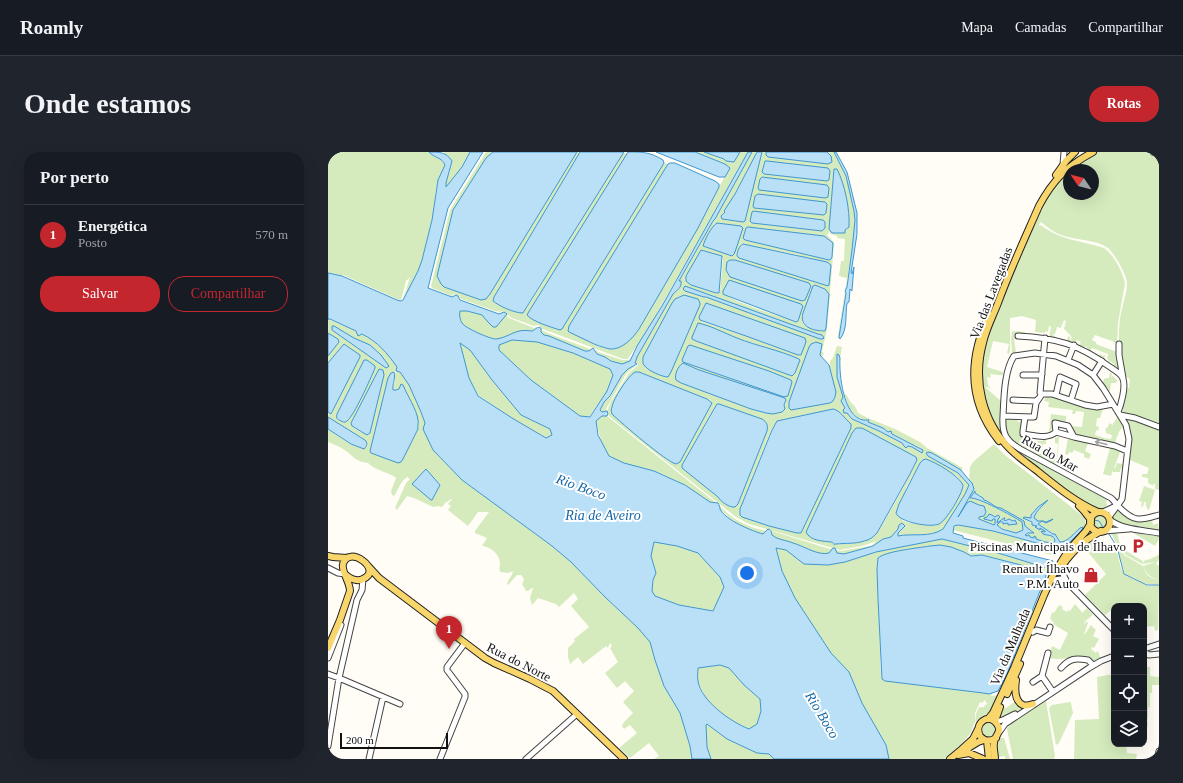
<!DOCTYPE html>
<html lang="pt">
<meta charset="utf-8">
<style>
:root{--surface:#171b24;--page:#20242c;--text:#f1f3f6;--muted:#9ea1a6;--line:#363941;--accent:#c4262e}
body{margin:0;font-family:Georgia,serif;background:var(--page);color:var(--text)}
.controls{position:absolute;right:12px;bottom:12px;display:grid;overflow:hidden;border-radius:8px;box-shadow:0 4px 16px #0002}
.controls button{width:36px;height:36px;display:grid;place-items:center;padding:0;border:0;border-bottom:1px solid var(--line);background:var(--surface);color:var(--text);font:20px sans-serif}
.compass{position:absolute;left:735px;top:12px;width:36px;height:36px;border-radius:50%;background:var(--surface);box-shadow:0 4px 16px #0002;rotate:305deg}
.scale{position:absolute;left:12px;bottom:10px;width:108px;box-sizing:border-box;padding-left:4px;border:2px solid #111;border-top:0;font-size:11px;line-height:14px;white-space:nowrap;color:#111;-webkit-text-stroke:3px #fff;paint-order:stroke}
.you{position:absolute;left:419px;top:421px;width:14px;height:14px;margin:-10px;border:3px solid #fff;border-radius:50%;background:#1a73e8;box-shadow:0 0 0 6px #1a73e833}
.badge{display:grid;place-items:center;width:26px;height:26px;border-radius:50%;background:var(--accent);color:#fff;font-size:13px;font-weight:700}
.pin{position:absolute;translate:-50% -33px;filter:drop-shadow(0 1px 2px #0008)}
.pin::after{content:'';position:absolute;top:21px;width:14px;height:12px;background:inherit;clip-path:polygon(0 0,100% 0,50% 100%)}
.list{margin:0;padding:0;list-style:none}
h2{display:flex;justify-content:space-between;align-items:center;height:52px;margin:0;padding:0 16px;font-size:17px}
h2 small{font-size:13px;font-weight:400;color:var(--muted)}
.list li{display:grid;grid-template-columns:26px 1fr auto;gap:12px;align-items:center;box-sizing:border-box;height:60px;padding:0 16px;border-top:1px solid var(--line)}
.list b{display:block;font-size:15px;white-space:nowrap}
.list p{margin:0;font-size:13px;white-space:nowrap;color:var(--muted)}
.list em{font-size:13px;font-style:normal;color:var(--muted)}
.actions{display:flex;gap:8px;padding:12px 16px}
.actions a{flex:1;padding:9px 0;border:1px solid var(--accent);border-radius:16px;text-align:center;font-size:14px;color:var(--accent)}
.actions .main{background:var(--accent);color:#fff}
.icon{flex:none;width:22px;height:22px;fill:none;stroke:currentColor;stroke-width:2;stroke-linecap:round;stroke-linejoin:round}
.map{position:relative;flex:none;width:831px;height:607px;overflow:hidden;border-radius:16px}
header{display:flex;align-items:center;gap:24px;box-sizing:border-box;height:56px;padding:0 20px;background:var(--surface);border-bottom:1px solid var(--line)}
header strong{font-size:19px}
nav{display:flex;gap:22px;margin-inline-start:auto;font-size:14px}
.intro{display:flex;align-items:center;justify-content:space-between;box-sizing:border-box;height:96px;padding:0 24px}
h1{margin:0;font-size:28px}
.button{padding:10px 18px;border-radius:16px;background:var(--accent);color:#fff;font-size:14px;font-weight:700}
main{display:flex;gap:24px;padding:0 24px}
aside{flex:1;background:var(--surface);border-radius:16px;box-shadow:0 4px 16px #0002}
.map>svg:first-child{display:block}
.green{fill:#d5ebbd;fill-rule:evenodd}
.water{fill:#b9e0f7;stroke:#3f96cf;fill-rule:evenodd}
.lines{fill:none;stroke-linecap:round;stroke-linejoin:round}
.stream{stroke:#3f96cf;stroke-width:1}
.minor-casing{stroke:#444;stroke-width:7}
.major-casing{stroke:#222;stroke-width:8}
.minor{stroke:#fff;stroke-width:5}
.major{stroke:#f9d66b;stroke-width:6}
.oneway{stroke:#a0a0a0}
.labels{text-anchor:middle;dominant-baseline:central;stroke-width:4;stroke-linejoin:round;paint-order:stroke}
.street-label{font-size:13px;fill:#111;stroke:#fff}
.poi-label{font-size:13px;fill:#111;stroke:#fff;text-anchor:end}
.water-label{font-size:14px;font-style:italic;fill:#1768a6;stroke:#fff}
</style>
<header>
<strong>Roamly</strong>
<nav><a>Mapa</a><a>Camadas</a><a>Compartilhar</a></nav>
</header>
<div class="intro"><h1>Onde estamos</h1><a class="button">Rotas</a></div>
<main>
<aside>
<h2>Por perto<small></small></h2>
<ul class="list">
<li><span class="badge">1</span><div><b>Energética</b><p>Posto</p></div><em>570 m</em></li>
</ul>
<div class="actions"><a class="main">Salvar</a><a>Compartilhar</a></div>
</aside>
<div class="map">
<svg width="831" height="607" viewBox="0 0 831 607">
<rect width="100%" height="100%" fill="#fffdf5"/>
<path class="green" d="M0 0H101C106 6 114 5 117 13L108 36 104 68 94 108 90 119 75 148 82 125 78 129 73 148 69 147 15 123 14 124 0 121Z
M116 0H142L134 15 118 36V31L122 18Z
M158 0H165L158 6 125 58 111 128 113 132 116 135 153 148 158 147 162 142 249 0H252L165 147C170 156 183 158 192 161L199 156 295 1 299 2 200 161 199 163 202 166 232 178 236 174 243 163 336 11 340 12 240 176C253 184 268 197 283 197 287 197 291 194 295 193L346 117 391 35C396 26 400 21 396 11L367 0H376L402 10H406L412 0H420L319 179 301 205 300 207H295L215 177 210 173 206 174 184 166 175 159 173 160 167 159 133 147 131 144 126 142 124 144 104 136 103 134 122 58Z
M424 0H429L399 56 398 55 396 59V60L395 61 417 68 434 0H438V4L506 0 518 24 526 59 527 68 524 98 513 168 511 187 510 186V184L519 126 511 124 513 109H516L517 87 509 86V84L503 82 501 80 499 83 505 89 506 91 499 177 494 200 496 201 494 205 492 203 494 194 483 192 461 250 465 258 505 249 508 243C506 231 501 220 502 209L505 206 509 194 514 195 512 206 511 203 509 225 515 245 513 249 515 253 518 260 524 267 551 279 574 291 578 296 580 294 588 297 593 301 595 299 591 295 564 282 555 276 529 265 521 256 516 241C520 244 520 246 522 249 526 254 528 254 530 261L540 266 567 277 592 290 599 296 635 316 633 318 600 304 630 321 641 333 637 342 617 374C608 387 583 381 569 384L570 381 574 378 571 373 570 377 563 385 555 387 545 394 516 402H509L508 398 512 399 543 394 549 389 534 394 512 398 505 396C504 399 502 402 498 402 489 403 474 394 465 391 458 388 450 388 444 384V379L502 397 505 396 421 372 408 365 282 265 279 259 274 260 272 259 276 250 283 244 294 223 300 217 307 214 298 222 278 257 279 259 282 251 301 221 310 213 309 211 307 212V209L309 205 345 142 352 136 353 131 351 130ZM436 10 501 17 502 19 500 29H499L436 22 434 20ZM506 17H508L513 26 520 55 521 62 520 77 517 78V81L501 77ZM434 25 499 33 431 38 430 36 433 26ZM427 44 497 63H496L426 56 425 54ZM425 59 495 68 493 79 424 71 422 69 424 60ZM389 71 414 75 415 77 406 102 402 103 375 94 383 77ZM420 75 496 84 505 91 504 105 503 107 501 108 417 88ZM415 92 471 103 500 134 409 105C408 101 411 94 415 92ZM373 98 390 103 395 106 392 140 390 142 363 133 358 124ZM402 108H407L481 131 483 134 478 146 474 149 402 125 398 118 399 110ZM357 134 490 182 494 183 495 187 378 145H376L357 139 356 138ZM486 134 494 135 497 137 495 180 477 174 474 170V165ZM395 141 475 154 470 169 468 170C454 165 402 149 395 141ZM354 144 338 225 319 217 317 214 315 207 344 151 350 145ZM377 153 474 185C475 192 477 199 472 204L470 203 418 184 374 170 372 168 371 165ZM372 171 409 186 461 203 471 207 472 208 467 221 464 224 368 189 364 187ZM362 193 441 219 464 229 461 241ZM354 211 371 218 458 248C457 252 457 256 456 259L438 261 423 257 353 231ZM311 220 379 247 384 250 383 253 352 310H342L287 264 283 257 285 251 300 227ZM387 254 439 279 410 353 400 354 392 348 390 345 354 313ZM505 257 512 260 513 262 523 272 521 281 473 381 441 374 412 357 443 278 449 269ZM528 276H534L588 305 589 308 588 311C578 331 567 351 556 370 552 376 550 382 545 385 535 392 513 393 503 390 495 388 482 388 478 380L524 281ZM598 307 627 323 634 331C634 334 634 338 633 340 630 348 617 370 609 373 603 375 586 371 578 370L574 368 578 336 592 311 594 309Z
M768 0H821L825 3H831V274L821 268 796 261 795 259 797 235 801 236 802 227 798 225V224H796C791 204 789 181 793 161 795 151 799 141 799 131 799 123 786 101 780 96 769 88 749 88 736 84 727 81 720 76 713 70L711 72V74L713 73C731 88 754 89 776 96 786 103 794 119 797 131L790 171 789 192 784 189 767 183 764 188 768 190V192L789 200 791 219 785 215 786 212 782 209 781 210 779 205 777 204 774 208 770 206 772 202 775 204 776 203 780 205V202L764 196 761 201 759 198 760 196 757 194 756 198 751 194 753 190 749 188 747 192 739 191 740 184 742 185 743 189 744 185 736 177 738 169 736 168 733 175V176L729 175 727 182H725V183L727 184 726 187 721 186 723 175 721 174 720 180 717 179V181L707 180 708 168 694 164 682 166V198L681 202 679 201 681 192 665 189 659 215 675 220V223H670L662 222 663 224 662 226 659 225 660 233 664 238 660 235H658V236L673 249V261L675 265 683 267 688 266 690 270 694 269 697 265 693 275 692 283 694 285 699 286 698 289H701L699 297V299L690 296V299L778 347 779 353 777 356C757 358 734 336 719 325 688 301 663 282 655 240 652 227 654 205 657 192 660 180 666 167 671 155 680 130 690 106 701 82 708 65 715 48 725 33 736 18 752 9 768 0ZM741 18H765V42H741Z
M132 159H139L154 163 159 169 168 174 179 162V164L181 166 206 176 209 175 204 179C189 176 181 186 168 187 162 187 137 176 134 171 132 168 131 163 132 159Z
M0 167 28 179 31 184 34 182C50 190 59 201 69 215L68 219 64 220 60 226 42 299 44 301 70 311 73 310 90 278C89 274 91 271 90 268 89 258 79 242 75 233L71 237 66 238 65 236 67 229V221L69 220H72L81 233 93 260 97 271 95 277 105 298 134 328 224 394 243 410 277 445 310 476 322 490 327 508 336 534 352 561 362 594 364 607H326L331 604 321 591 302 606 291 596 309 581 302 573 296 577 294 574 296 570 305 561 295 550 306 539 297 529 289 536 277 521 290 510 282 496 284 494 282 491 280 496 278 494 255 512 250 505 242 512 240 505V496L247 489 246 487 261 475 243 454 250 447 246 441 231 455 228 452 210 446 204 453 202 446 205 436H204L200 439H198L196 435 194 433 196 427 193 423H189L180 433 179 432C180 427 184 425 185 419L180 421 172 420C171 416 172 414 172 410 170 401 163 395 154 394L159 386 147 381V379L161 360H150L140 374 120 358 123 354 120 352 125 346 117 351 114 355 110 354 105 355 86 346 79 344 69 358 67 356 78 331 82 327 79 325C72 330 71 337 66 344L64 343 63 339 68 326C62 320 49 320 40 311 27 310 25 303 15 297 11 294 5 292 0 290V277C10 284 25 297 38 295L39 293 35 286 0 265V260L4 261 32 205 16 192 0 211V204L11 190 10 187 0 181ZM4 178 17 180 26 186 42 193 53 203 61 214 60 215 58 216ZM38 208 47 214 44 223 21 267ZM51 217 55 219 56 223 41 283 33 280 24 275 23 271ZM105 326 112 333 103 348 84 332Z
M213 178 227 184 262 197 265 196 261 199H257L221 184 216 183 213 180Z
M684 179 697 180V184L687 183C685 189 688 196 688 202H686L684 200 683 187Z
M184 188 209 190 245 201 282 217 285 223 279 239 261 265 252 264 203 228 171 198 170 193Z
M132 191 142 198 164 228 193 263 222 277 224 282 219 286 184 266 150 243 141 226Z
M268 198 270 200 294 208H301L303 205 304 206C297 217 285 209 277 205 274 203 271 203 268 200Z
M782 220 784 222 783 225 785 224 789 228 788 231H783L782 240 775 231 776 226 778 227V226H781Z
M720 244H723L758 256 775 257 772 266H769L768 274 771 275 770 279 768 278 767 283 776 286 783 287 784 283 778 281V279L777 278 778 276 780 275 781 271 785 273V271H786L788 267H789L788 262 797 277 793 276V278H792L790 282 791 283 789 284 787 292 761 285 760 284 748 283 743 274 754 275 756 260 748 259 747 262H744L745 258 720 255 721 250 716 249 717 246Z
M723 262 738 264V270L726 269 723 281H721Z
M274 264H279L387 350H382C365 337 346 326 326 319 312 314 295 314 283 305 275 300 270 277 268 269Z
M800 266 831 276V338L827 337V332H825V334L820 331V326L814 325V322H819L821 316 802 308C803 293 805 279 796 267Z
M731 284 729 316 721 311V308H720L721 301 722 300H728V303H723V306L728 307V313L730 292 727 291V286Z
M740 286 760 291 757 299 763 302 761 307 756 305V302L746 298 744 301 741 300 740 303 737 302Z
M715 288H718V292H715L714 299 715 301H720L719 310 702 301V298L711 301 713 293 708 292 709 289H715Z
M666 292 678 304 756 365 758 372 756 378 735 400 734 398 755 376H752C746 381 740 390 733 390L728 383 710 372 714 369 718 371 725 367C718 370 716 369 709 369L706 366 707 361 719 349 705 360 703 366 696 365 695 366 709 374 710 375H707L712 378V376L717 379V381L713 379 717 382H721L725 385 727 389 725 391 717 390 708 387V385L706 384V386C703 386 699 385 697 383L698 382 703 381 705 382 703 378 697 374 696 369 656 348 652 343 647 341V339L642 346C650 345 686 365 695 370V378L689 381 670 375 669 372 672 370 676 372 680 371 682 373 685 372V369L681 367 679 369 673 368 669 371 670 367 669 365H658L664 369 665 367H667V372L666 373 651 367V365L658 360 656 354C650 353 646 351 639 351L631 365H629L646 337 644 331 641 328 642 315 645 310Z
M782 296 792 300 786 316H787L789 311 795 312 794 316H793L792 320H785V318L783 324 775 322Z
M816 334 827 338 821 358H820L818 354V350H816L815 355 813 354 814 350 811 349Z
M392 354C405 368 421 376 439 379L435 382C419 378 403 369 392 357Z
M788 359C805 364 802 375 824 367L825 373 830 371 831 378 791 371 786 369 785 364Z
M765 370a7 7 0 1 1 14 0a7 7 0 1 1-14 0Z
M628 373 665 379 731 398 728 404 625 378Z
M788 380C791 384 790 389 793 393 797 400 807 404 815 409L814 412 798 403 796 401 792 392H789L783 381Z
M807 381 830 384 831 387 827 394 807 382Z
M614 387 670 401 722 417 721 420 722 421 720 425V424L715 420 693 413 654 403 643 404 632 398 616 394H602L563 401 549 409 550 447 553 524 555 528 557 529 655 541H665L663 544 670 543 661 561 654 564 647 570 648 562 651 555H656L657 553 659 552 657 548 654 551 652 550 647 561V570L642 582 633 592 616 607H561L558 593 534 551 521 520 503 501 467 446 454 419 448 395 458 398 476 412 531 405 548 400Z
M763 388 765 390 770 391 774 398 777 399 787 395C791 403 791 416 797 423L789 394 790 393 793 395 796 403 815 414C818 424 821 425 831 428V432C813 435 811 425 797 423L821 434 831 433 830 478 827 479 826 474 816 475V454H792L789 453 786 454V456L777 463 757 443 778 422 755 394Z
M326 390 349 394 370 401 392 425 396 435 385 459 351 453 327 444 324 439 325 428 328 421 323 404Z
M831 402V407L828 412 831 414V428C821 424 819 423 815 414L828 410 814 412 817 408C822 408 825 405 829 404Z
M747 452 753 459 754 461 759 456 765 463 756 470 757 472 758 469 760 471 756 482H757L763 473 768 478 765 484 771 487 766 496 764 495 763 496 764 497V499H765L766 498 767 501 770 499 772 506 765 511 753 506 728 507 720 506 724 494 732 498 740 481 725 472 726 470 723 469 718 480 717 479 724 468 722 467 724 460 726 461 731 453 735 455 734 457 739 460 740 458 742 459Z
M392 513 401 516 416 533 432 547 433 559 429 573 421 577 409 572 399 566 379 548 370 530V516Z
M816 513H817V515H822V524L831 525V533H824V541H822V555L820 556V567L818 568V570H820L819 577H817L816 579Z
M786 522V592H798L799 601 809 602 808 607H746L747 568 771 567 769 525Z
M688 549 695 556 675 567H671L674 555 678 556Z
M718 549 727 604 726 607H685L679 577C682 570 711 551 718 549Z
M742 550 743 551 745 561 731 591 728 593 721 556 724 553Z
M652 578a8 8 0 1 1 16 0a8 8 0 1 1-16 0Z
M379 572 399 587 429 601 441 602 446 607H383L379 595 378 573Z
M672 586H676L682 607H677V604L670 605V592Z"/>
<path class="water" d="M101 0C112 0 118 0 124 9L118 31V35L134 15 142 0H155L120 56 100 136 124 145 128 143 130 144 132 148 171 162 176 160 179 162 168 175H165L159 169 154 163 139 159H132C131 163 132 168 134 171 137 176 162 187 168 187 183 185 186 176 204 179 207 178 209 174 213 176V180L216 183 221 184 257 199H261L265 196 269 202 277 205 283 209 294 212 302 209 309 194 334 154 420 0H424L387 67 385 69 351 129H353C354 136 349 138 345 142L309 205 308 209 307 210V211L309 212 300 217 294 223 282 244 276 250 272 258 274 260 279 259 280 262 279 264H274L268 269 270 283 281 304 296 311 326 319 357 333 382 350 390 351C391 353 392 355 392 357 397 368 424 379 435 382L440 377C444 378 443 380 444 383 450 388 458 388 465 391 476 394 490 404 501 401L505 396H507L509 401 516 402 545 394 555 387 563 385 570 377 571 373 574 371 577 374 570 381V384C584 381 602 386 615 377L637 342 641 333 630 321 600 304 598 301 600 300 604 301 633 318 641 328 644 331 646 337 630 365 639 351 642 349 651 353 656 354 658 360 656 364 651 365V367L666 373 667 372V367H665L664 369 656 367V366L659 365 661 362 664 363 667 365 670 363 672 365 670 367 669 371 676 366H677L676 368 677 369 681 367 685 369 687 368 689 372 680 373V371L675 372V370H672L669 373 674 377 688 381 695 378 694 370C685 364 650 345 642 346L647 339V341L655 346 656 348C661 349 667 356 673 356L696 369 697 374 706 381H700L697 383 699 384 701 383 702 385 706 386V384L708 385V387L717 390 725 391 727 389C726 382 720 384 715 382L713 379 717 380V379L712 376V378L707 375 709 374 704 373V370L695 366 696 365 703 366V363L710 355 720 348C715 354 708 358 706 366L709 368V369H715L718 370 725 367 724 368 718 371 714 369 710 372 725 382H727L732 390C740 390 746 381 752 376L755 375 754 378 734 398 665 379 630 373 626 374 625 381 635 384V386L725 409 722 417 670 401 614 387 548 400 517 410 500 413 476 412 458 398 448 396 454 419 467 446 503 501 521 520 534 551 558 593 561 607H446L441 602 429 601 399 587 379 572 378 573 379 595 383 607H364L362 594 352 561 336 534 327 508 322 490 310 476 277 445 243 410 224 394 134 328 105 298 95 277 97 271 93 260 81 233 72 220 68 219 69 215C59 201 50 190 34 182L30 184 28 179 2 167H0V168V121L14 124 69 148 73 149 75 148 90 119 94 108 104 68 110 28 117 13C114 5 106 6 101 0ZM184 188 209 190 245 201 282 217 285 223 279 239 262 265 252 264 203 228 171 198V193ZM132 191 142 198 164 228 193 263 222 277 224 283 218 286 184 266 150 244 141 226ZM326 390 349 394 370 401 392 425 396 435 385 459 351 453 327 444 324 439 325 428 328 421 323 404ZM392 513 401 516 416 533 432 547 433 559 429 572 421 577C403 570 373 549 370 529 369 525 370 520 370 516Z
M165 0H249L162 142 158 147 153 148 116 135 113 132 109 124 125 58 158 6Z
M252 0H296L195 161C186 161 171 154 165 149L166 145Z
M300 0C315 0 322 0 335 8L336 11 234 177 232 178C223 175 205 170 199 163L200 161Z
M328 0H367L397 12 402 16 401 18 397 25H391Z
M376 0H412L406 10 398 9 396 7Z
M429 0H434L417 69 415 70 394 67 393 64 397 60 396 59 407 42Z
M438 0H499L503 4 504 10 500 12 440 5 438 3Z
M506 0H508L519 20 529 61V82L523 121 524 122 526 115 524 138V139L522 137 521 150 519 151C517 163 520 177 512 187L511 185 518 141 517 139 519 135 524 98 527 68 526 59 518 24Z
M437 9H439L500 16 502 19 501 28 499 29 436 22 434 20Z
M342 11H347L387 29 391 32V35L370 76 311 177C305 186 294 198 282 197 277 196 271 194 266 192L264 191 241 180 240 179 241 174 340 12Z
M506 17H509C517 33 522 57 521 75L517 78V81H504L501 77Z
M434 25 499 33 501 36 500 45 497 46 431 38 430 36 432 27Z
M430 42 497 50 499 52 498 61 496 63 426 56 425 54 427 44Z
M425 59 495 68 497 70V76L494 79 424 71 422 69 424 60Z
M389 71 413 74 415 76 407 100H406L407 101 404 104 375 94C377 87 383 75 389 71Z
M420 75 496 84 505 91 504 105 503 107 501 108 417 88 415 86 418 76Z
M415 92 499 110 503 113 501 133 500 134C470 125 441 115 411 106L409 104C409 100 411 94 415 92Z
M373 98 394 104 391 141H388L363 133 358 129V124Z
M402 108H407L481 131 483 134 478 146 477 148 474 149 402 125 398 118 399 110Z
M401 128 473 152 475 154 470 169 468 170 397 143 395 142V139Z
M487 133 497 137 501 142 498 176 497 179C485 179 471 175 475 161L485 134Z
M357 134 490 182 494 183 496 186 495 187H492L378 145H376L357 139 355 137Z
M356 143 370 147 372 151V153L343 220 340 225C335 225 320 219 317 214 314 212 315 208 315 205L344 151 347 147Z
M378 151 477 186 478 190 473 203H470L418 184 372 168 371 165Z
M370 171C384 174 396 181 409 186 429 194 451 198 471 207L472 208 467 221 464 224 368 189 364 187V185Z
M4 174H6L26 186 42 193 53 203 61 214 60 215 58 216 4 178Z
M0 181 10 187 11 190 0 204Z
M488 190 494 192 492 203 501 213 508 240 507 245 505 249 502 251 463 258 461 256V250L481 195 483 192Z
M16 192 32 203V205L3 262 0 260V211Z
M362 193 441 219 463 228 464 230 460 244 456 245 355 210 354 208 360 194Z
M509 202 511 203 512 206C511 222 515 264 535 268 537 268 539 268 541 268L540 270 555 276 560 280 563 279 564 282 595 298 594 301 584 295 580 294 578 296 576 294 574 291 551 279 524 267 519 261H516L515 258 517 256 513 249 515 245 509 225Z
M36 208H39L47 214V216C43 226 26 264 19 269 16 271 16 270 13 269 9 267 8 267 9 262Z
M355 211 371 218 457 246 458 248 456 253 457 257 454 260 445 262 438 261 423 257 353 231 348 228C346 223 350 214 355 211Z
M51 217 55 218 56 223 42 281 39 283 24 274 23 271Z
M66 220C68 227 64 232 65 238H68L71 237 73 232 75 233C79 243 89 258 90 268 91 271 89 274 90 277L75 307 73 310 70 311 43 301 42 299 60 226 63 221Z
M307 220H311L379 247 384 251 383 253 352 310 348 312C340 311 292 270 284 262 283 258 283 258 284 255 285 247 300 224 307 220Z
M389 252H391L434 267C439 270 440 273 439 279L410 352 407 355C402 356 393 350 390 345L354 316V313L386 257Z
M505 257C512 258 517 267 523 272V276L473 381H469L441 374 414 365 412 363V357L444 278 449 269Z
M0 265 37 288C40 291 39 294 36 297L23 292 0 277Z
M528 276H534L588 305 589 308 582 322 549 381C545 385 542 388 536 389 528 392 517 391 508 392 503 393 508 391 503 390 495 389 482 389 478 380L524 281Z
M598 307C609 311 630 323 635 333 635 341 618 369 611 372 602 376 571 370 568 361L571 352 592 311 595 308Z
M98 317 112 333 104 348H103L84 332Z
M602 394 612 393 623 395 636 400 643 404 654 403 693 413 709 419C713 418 716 420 718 424L679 522 670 539 661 542 655 541 557 529 554 527 550 447 549 417 550 406C558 399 590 396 602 394Z"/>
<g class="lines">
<path class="stream" d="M766 368 771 369 775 375
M781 382 789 395 796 422 819 433H831"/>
<g class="minor-casing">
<path id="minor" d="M735 13 736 0
M690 184C729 186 750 192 782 215 786 218 794 222 795 227 798 235 793 253 790 260
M791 192V203L795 226
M740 208 746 193
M695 223H712L714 222
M765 223 774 209
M714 242 712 241 717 186
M728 243 732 225 748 232 743 248
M685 248 708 249 710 247
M792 263 807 266 831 275
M675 264C674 281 677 288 692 297L783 346C787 349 788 353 792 356 807 371 813 368 831 363
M697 265 695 279V282C706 283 719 288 728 280
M727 271 740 274 746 285 728 280Z
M746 285 787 294 799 299
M775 360 788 354
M781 365 794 347 801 287 798 273 775 236 765 223 750 213 728 204 707 201 686 204C676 219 676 246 675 264L706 265 708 251 714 242H724L757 253 769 255 785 252
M782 368C795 378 815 378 831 381
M776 379 801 377
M734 415V420L739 430 786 478
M0 416 10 421 17 422
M726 428 733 427 738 430
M705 480 708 478 720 481 722 475
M816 497 831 492
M816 500 821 503 831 502
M720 501 714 524 725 540
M0 506 13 473
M733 516C742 506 747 506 760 508L765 513
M0 522 11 526 72 552
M705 530 714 524
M669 570 677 567 687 562
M672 579 677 572 761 516 773 509 786 504
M0 594 11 526 29 448 34 438 35 427
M41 607 55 545
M112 607 137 545V542L119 518V515L137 491
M198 607 249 562
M829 607 831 599"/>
</g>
<g class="major-casing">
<path id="major" d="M765 0C739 14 725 28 711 54 697 86 682 118 670 151 665 164 658 177 655 191 645 228 654 269 682 297 690 305 699 311 708 318 728 334 747 350 770 360
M826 0 831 1
M728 23 738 9 747 0
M661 163C640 207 640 250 671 289
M751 354 756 359 763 368
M762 370a10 10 0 1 1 20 0a10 10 0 1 1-20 0Z
M0 404 5 405 19 406
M40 414 51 426 157 506 166 511 202 527 225 539 296 607
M730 420C742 401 753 390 773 379
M0 496 12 468 22 439C22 430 13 419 15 412 20 392 56 418 35 427 29 430 23 427 18 423
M688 528C687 535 686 549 695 553 698 554 702 553 705 552
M679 542 692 512
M660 567 665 561 686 516 716 443 725 423 740 399 758 379 763 371
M667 569 672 555
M659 589 661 607
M637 598 650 590 656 588
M630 603 641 601 655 607
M622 607 634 597 645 587 650 577
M667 607C667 602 665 596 666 591 666 584 675 580 669 572 662 560 645 571 652 584 656 589 662 590 668 586"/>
</g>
<use href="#minor" class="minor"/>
<use href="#major" class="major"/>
</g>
<defs><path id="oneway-shaft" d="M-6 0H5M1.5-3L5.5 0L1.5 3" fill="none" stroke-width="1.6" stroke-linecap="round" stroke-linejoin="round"/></defs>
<use class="oneway" href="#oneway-shaft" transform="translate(773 291) rotate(-166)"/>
<defs>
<g id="parking-bare" transform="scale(1.2)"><path d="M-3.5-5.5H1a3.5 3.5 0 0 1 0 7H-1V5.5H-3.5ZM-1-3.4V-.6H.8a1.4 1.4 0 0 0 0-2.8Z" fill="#c4262e" stroke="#fff" stroke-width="2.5" paint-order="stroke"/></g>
<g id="shop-bare" transform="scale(1.2)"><path d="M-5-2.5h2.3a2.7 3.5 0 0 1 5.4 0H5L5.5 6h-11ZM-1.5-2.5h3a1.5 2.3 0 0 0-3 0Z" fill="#c4262e" stroke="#fff" stroke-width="2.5" paint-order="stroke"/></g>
</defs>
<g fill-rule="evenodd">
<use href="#parking-bare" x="810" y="394"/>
<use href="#shop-bare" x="763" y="423"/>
</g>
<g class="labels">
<g class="street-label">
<text transform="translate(663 141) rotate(-69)">Via das Lavegadas</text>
<text transform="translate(722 301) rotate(29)">Rua do Mar</text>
<text transform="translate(682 495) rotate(-67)">Via da Malhada</text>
<text transform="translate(191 510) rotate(27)">Rua do Norte</text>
</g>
<g class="poi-label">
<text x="798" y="394">Piscinas Municipais de Ílhavo</text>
<text x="751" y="416">Renault Ílhavo<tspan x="751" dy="15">- P.M. Auto</tspan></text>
</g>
<g class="water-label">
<text transform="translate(253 335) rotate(20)">Rio Boco</text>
<text x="275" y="363">Ria de Aveiro</text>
<text transform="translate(494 563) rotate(59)">Rio Boco</text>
</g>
</g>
</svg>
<div class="controls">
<button>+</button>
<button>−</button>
<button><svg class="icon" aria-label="locate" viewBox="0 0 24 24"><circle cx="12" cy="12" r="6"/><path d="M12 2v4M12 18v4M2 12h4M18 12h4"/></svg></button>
<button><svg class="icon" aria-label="layers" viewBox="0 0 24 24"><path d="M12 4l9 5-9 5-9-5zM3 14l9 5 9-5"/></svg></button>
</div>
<svg class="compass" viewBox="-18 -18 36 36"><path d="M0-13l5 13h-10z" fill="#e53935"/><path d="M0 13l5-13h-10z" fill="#9ea1a6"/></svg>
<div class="scale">200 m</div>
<div class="you"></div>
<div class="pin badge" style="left:121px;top:497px">1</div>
</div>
</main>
